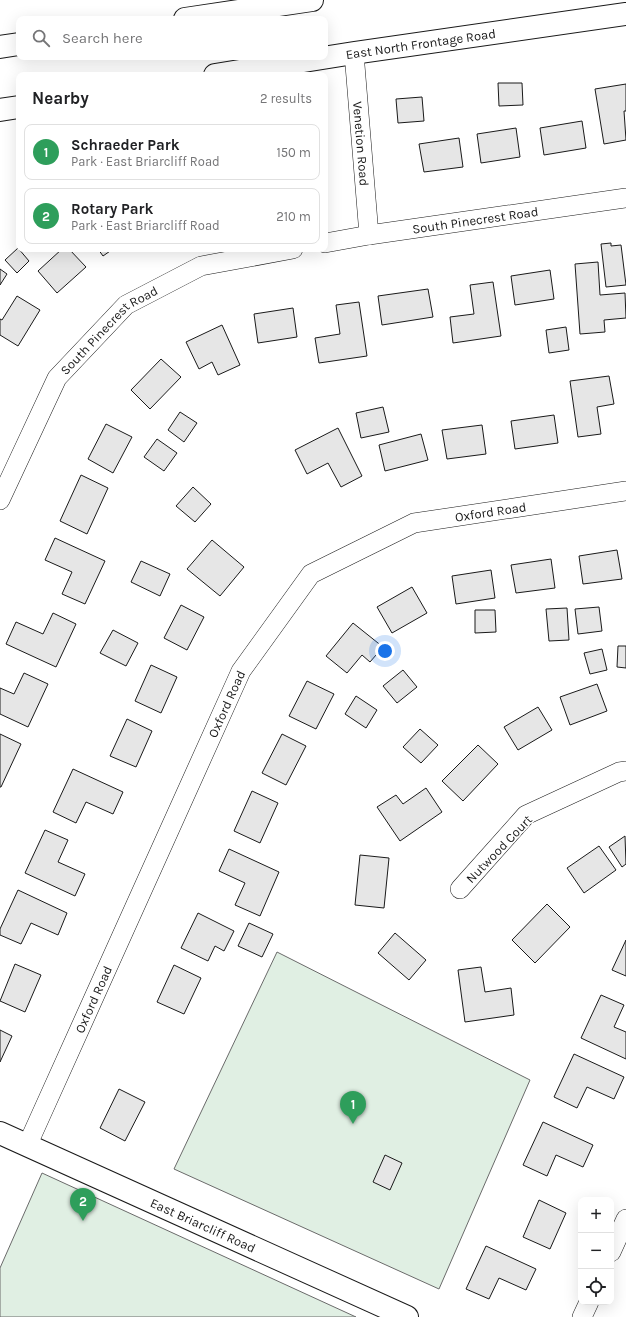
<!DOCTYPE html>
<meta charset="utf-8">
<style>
:root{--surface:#fff;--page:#f2f2f2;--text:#202124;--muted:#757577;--line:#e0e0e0;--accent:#c62828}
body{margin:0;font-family:Karla,sans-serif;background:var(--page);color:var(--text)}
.controls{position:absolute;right:12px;bottom:12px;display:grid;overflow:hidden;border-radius:8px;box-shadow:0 4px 16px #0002}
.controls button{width:36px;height:36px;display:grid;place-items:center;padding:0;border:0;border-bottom:1px solid var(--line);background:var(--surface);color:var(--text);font:20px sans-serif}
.you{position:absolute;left:385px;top:651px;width:14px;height:14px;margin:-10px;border:3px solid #fff;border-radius:50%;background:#1a73e8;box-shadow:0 0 0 6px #1a73e833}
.badge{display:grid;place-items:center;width:26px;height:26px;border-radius:50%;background:var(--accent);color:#fff;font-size:13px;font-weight:700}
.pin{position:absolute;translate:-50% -33px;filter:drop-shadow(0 1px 2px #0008)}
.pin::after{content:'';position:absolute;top:21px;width:14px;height:12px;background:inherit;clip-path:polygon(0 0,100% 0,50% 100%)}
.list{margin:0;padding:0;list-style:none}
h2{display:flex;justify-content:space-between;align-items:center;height:52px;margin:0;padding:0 16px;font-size:17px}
h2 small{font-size:13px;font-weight:400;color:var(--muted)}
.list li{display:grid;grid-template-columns:26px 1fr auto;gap:12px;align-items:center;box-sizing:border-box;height:56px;margin:0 8px 8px;padding:0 8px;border:1px solid var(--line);border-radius:8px}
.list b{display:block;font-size:15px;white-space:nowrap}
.list p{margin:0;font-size:13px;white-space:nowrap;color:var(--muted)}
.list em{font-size:13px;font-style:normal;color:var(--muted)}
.icon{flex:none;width:22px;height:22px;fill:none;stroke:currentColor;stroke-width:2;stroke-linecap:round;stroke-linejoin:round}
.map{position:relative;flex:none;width:626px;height:1317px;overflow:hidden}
.search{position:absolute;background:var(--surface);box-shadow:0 4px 16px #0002;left:16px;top:16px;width:312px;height:44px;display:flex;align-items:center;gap:10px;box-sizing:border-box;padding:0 14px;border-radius:8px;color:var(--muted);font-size:15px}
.panel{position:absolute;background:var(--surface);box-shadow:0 4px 16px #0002;left:16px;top:72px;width:312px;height:180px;border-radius:8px}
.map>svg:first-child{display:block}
.green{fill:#e0efe3;stroke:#6a6a6a}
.building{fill:#e6e6e6;stroke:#1a1a1a}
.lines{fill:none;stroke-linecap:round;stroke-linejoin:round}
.minor-casing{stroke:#1a1a1a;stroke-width:20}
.tertiary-casing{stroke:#1a1a1a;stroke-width:24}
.motorway-casing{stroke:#1a1a1a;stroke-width:24}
.minor{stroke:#fff;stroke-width:19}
.tertiary{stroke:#fff;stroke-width:22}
.motorway{stroke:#fff;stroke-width:22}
.labels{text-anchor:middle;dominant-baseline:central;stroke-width:3;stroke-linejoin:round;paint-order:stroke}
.street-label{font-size:13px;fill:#1a1a1a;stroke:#fff}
</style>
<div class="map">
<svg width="626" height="1317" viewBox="0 0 626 1317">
<rect width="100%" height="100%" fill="#fff"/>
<path class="green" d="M277 952 530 1080 439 1289 174 1169Z
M42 1173 356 1317H0V1268Z"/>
<path class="building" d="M498 83H522L523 105 499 106Z
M626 84V111H624L626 140 604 144 595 89Z
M422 97 424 121 398 123 396 99Z
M582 121 586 148 544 155 540 128Z
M516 128 520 157 481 163 477 134Z
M459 138 463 167 424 172 419 144Z
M611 243V246L621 245 626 285 606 287 601 244Z
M18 248 29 261 17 273 5 260Z
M62 249H69L86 267 57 293 38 271Z
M98 249H113L103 256Z
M598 262 600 295 625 293 626 318 604 320 605 332 580 334 575 264Z
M0 269 7 274 0 285Z
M550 270 554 299 515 305 511 276Z
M493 282 501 336 453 343 450 317 474 314 470 285Z
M428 289 433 317 382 325 378 296Z
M17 296 40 310 18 346 0 335V319L2 320Z
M359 302 367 356 319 363 315 338 340 334 336 305Z
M293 308 297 337 258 343 254 314Z
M222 325 240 365 218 375 212 362 199 369 186 342Z
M566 327 569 350 549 353 546 330Z
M161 359 181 377 150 409 131 390Z
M609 376 614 404 597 407 601 434 578 437 570 381Z
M383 407 389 432 361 438 356 413Z
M180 412 197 423 184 442 168 430Z
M554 415 558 443 515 449 511 421Z
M106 424 132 437 113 473 88 459Z
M482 425 486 454 447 459 442 430Z
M338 428 362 476 341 487 328 463 307 474 295 450Z
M421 434 428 460 385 471 379 445Z
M157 439 177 453 164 471 144 457Z
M81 475 108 488 87 534 60 521Z
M193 487 211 504 195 522 176 506Z
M55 538 105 561 85 604 62 594 72 572 45 560Z
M212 540 244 567 220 596 187 569Z
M617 550 622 579 583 584 579 556Z
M551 559 555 588 516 593 511 565Z
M141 561 170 574 160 596 131 582Z
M491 570 495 598 456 604 452 576Z
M412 587 427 613 392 633 377 607Z
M181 605 204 617 187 650 164 638Z
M599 607 602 631 578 634 575 609Z
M567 608 569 640 549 641 546 609Z
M475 610H495L496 632 475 633Z
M53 613 76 624 56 667 6 644 16 622 43 634Z
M353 623 383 647 370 662 362 655 347 673 326 656Z
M113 630 138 643 126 666 100 653Z
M618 646H626V668L617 667Z
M602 649 607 670 590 674 584 653Z
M151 665 177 677 161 713 135 701Z
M403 670 417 687 397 703 383 686Z
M24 673 48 684 28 727 0 714V688L14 694Z
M307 681 334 694 316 729 289 716Z
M597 684 607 711 570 725 560 697Z
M356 696 377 710 366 728 345 714Z
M538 707 552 730 518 750 504 727Z
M127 719 152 731 136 767 110 756Z
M420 729 438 745 421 763 403 747Z
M0 734 21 744 1 787H0Z
M282 734 306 746 286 785 262 773Z
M478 745 498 764 463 801 442 781Z
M73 769 123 792 113 814 86 802 76 823 53 812Z
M426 788 442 812 400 841 377 807 396 795 403 804Z
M252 791 278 803 260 843 234 831Z
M45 830 68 840 58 862 85 874 75 896 25 873Z
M625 836 626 864 622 867 609 847Z
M599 846 616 870 584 893 567 868Z
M229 849 279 872 260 916 235 905 245 883 219 871Z
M360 855 389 858 384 908 355 905Z
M18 890 67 913 58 935 31 923 21 944 0 935V929Z
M547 904 570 927 535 963 512 940Z
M198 913 234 931 224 951 215 946 208 961 181 948Z
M249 923 273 934 262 957 238 946Z
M395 933 426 960 409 980 378 953Z
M626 940V976L612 970Z
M15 964 41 975 25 1012 0 1001Z
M174 965 201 978 184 1014 157 1002Z
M481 967 485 992 511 988 514 1015 465 1022 458 970Z
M601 995 624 1005 614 1027 626 1032V1059L581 1038Z
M0 1030 12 1036 0 1062Z
M574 1054 624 1077 614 1099 587 1087 577 1108 554 1097Z
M119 1089 145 1102 125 1141 100 1128Z
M543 1122 593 1145 583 1167 556 1155 547 1176 523 1165Z
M385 1155 402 1163 390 1190 373 1182Z
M539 1200 566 1213 550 1249 523 1237Z
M486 1246 536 1269 526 1290 499 1278 489 1299 466 1289Z"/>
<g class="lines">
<g class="minor-casing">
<g id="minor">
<path id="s1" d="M354 53 369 235"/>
<path id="s2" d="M325 243 369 235 626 198"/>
<path id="s3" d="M0 500 57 378 126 305 201 266 293 249"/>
<path d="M460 889 526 815 619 772 626 771"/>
<path id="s4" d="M27 1146 241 671 311 574 414 523 626 491"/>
<path d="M611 1252 626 1219"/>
<path d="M582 1317 589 1302"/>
</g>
</g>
<g class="tertiary-casing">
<g id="tertiary">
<path id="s5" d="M215 75 354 53 626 14"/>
<path d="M0 110 19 107"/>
<path id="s6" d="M0 1133 407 1317"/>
</g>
</g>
<g class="motorway-casing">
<path id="motorway" d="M185 19 312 0
M0 47 19 44"/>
</g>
<use href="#minor" class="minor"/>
<use href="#tertiary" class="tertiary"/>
<use href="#motorway" class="motorway"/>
</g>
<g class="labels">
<g class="street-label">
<text stroke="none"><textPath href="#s5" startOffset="208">East North Frontage Road</textPath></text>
<text stroke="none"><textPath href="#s1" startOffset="91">Venetion Road</textPath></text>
<text stroke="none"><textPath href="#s2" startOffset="152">South Pinecrest Road</textPath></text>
<text stroke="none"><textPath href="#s3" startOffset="206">South Pinecrest Road</textPath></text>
<text stroke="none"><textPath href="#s4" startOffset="833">Oxford Road</textPath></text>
<text stroke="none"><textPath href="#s4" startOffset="485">Oxford Road</textPath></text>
<text transform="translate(499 849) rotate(-46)">Nutwood Court</text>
<text stroke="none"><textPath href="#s4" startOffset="161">Oxford Road</textPath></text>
<text stroke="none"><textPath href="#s6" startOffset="223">East Briarcliff Road</textPath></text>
</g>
</g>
</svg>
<div class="controls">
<button>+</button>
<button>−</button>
<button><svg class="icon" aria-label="locate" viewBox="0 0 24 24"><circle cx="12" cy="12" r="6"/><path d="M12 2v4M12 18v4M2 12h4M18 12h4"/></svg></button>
</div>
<div class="you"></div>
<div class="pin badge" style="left:353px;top:1124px;background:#2e9e5b">1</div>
<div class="pin badge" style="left:83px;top:1221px;background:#2e9e5b">2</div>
<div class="search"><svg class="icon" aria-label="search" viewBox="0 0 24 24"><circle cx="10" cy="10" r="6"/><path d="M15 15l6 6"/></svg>Search here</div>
<section class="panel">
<h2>Nearby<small>2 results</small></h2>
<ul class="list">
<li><span class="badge" style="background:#2e9e5b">1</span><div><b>Schraeder Park</b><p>Park · East Briarcliff Road</p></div><em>150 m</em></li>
<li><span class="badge" style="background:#2e9e5b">2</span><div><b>Rotary Park</b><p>Park · East Briarcliff Road</p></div><em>210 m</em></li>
</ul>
</section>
</div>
